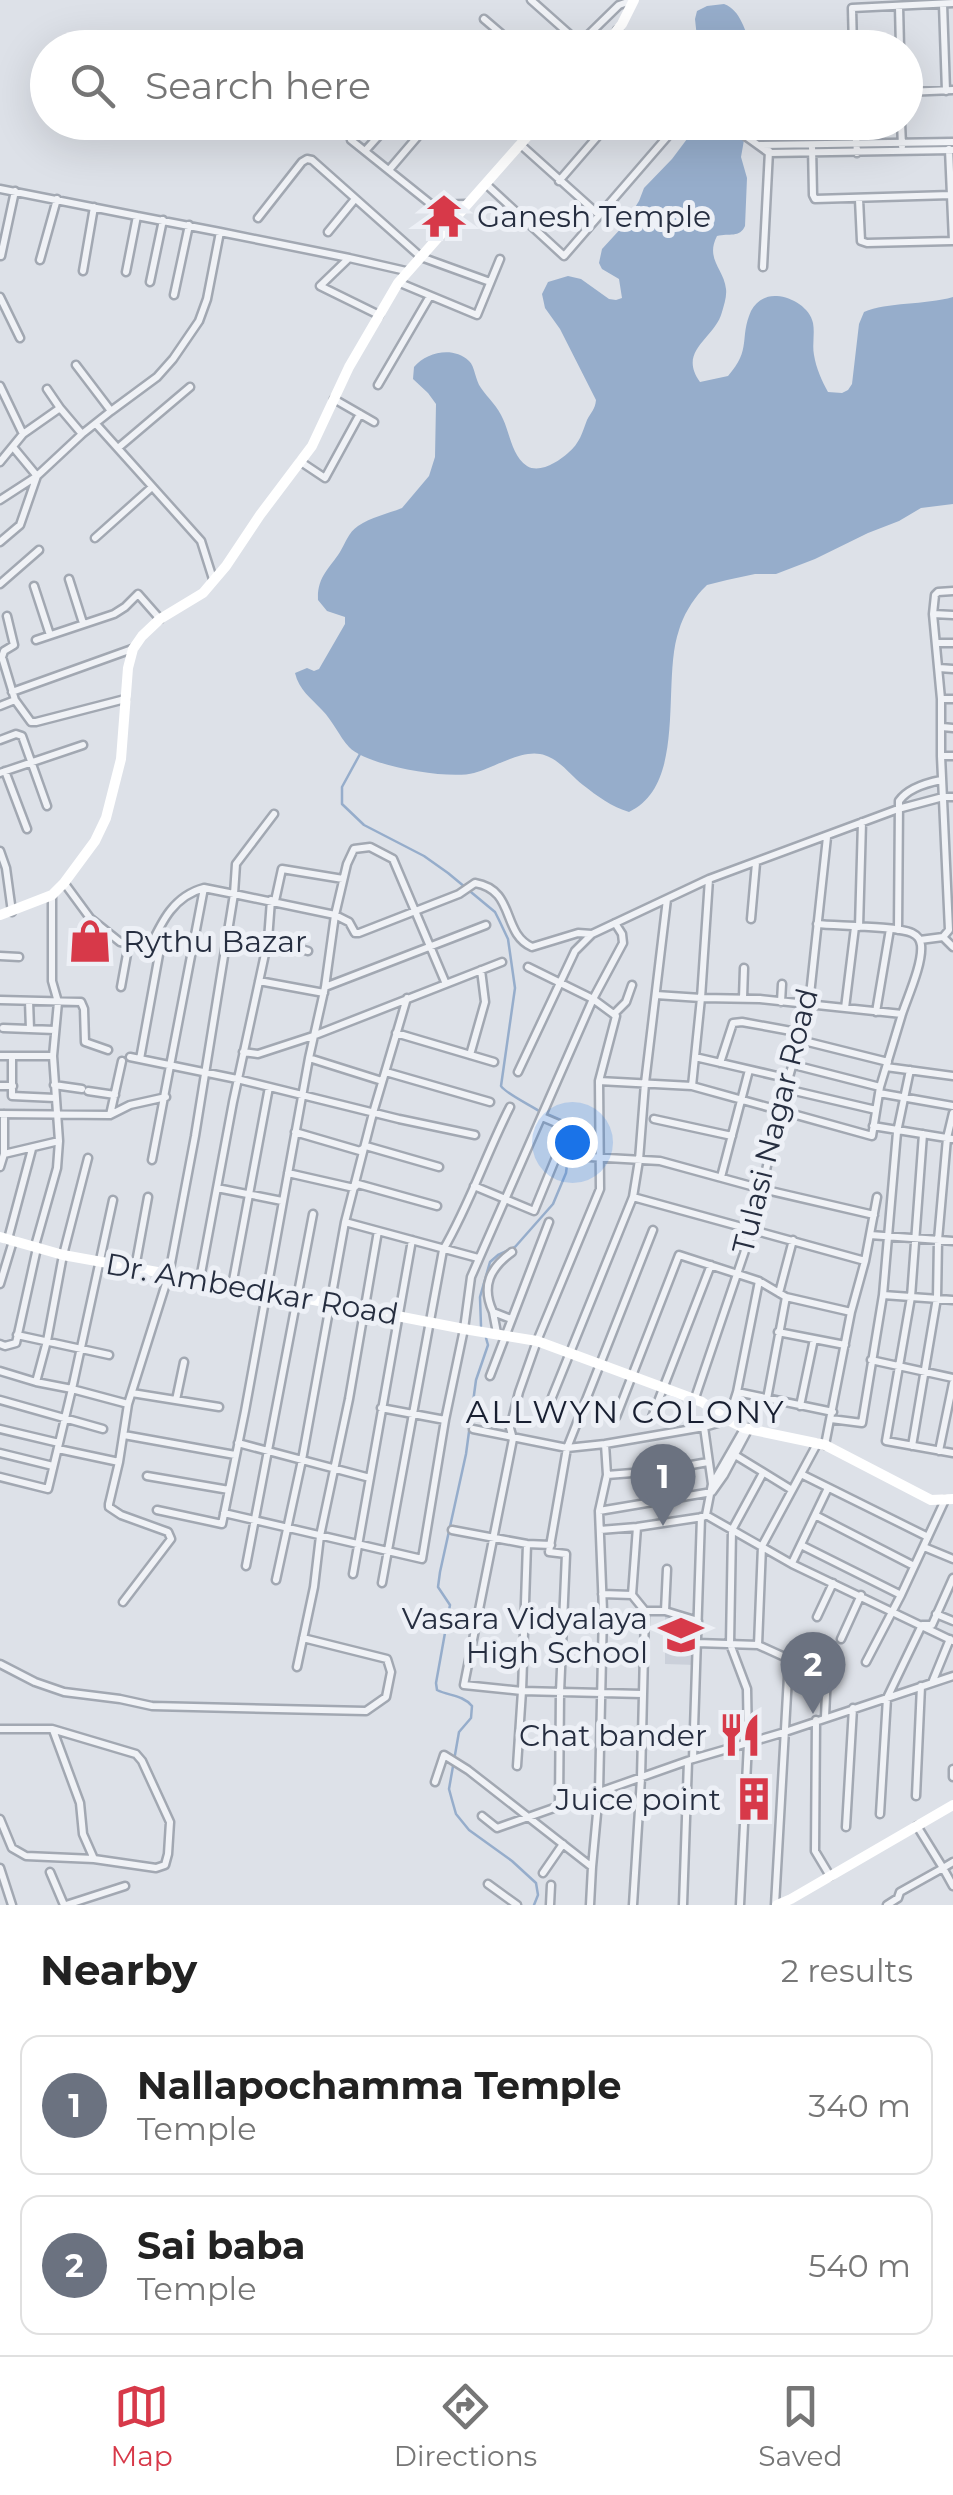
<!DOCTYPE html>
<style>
:root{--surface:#fff;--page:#f6f6f6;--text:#222;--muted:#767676;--line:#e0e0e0;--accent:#d73949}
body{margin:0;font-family:Montserrat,sans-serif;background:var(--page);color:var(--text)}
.you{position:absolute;left:572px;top:1142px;width:35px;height:35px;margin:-25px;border:8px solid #fff;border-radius:50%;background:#1a73e8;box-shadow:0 0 0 15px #1a73e833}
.badge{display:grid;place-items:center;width:65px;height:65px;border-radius:50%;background:var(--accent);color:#fff;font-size:32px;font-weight:700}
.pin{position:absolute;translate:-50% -82px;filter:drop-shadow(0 2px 5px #0008)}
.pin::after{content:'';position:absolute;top:52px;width:35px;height:30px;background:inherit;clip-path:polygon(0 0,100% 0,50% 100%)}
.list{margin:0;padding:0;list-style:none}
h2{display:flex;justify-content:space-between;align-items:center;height:130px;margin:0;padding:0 40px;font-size:42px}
h2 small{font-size:32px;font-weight:400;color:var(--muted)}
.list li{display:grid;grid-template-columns:65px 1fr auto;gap:30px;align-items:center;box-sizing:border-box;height:140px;margin:0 20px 20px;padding:0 20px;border:2px solid var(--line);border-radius:20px}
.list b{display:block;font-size:38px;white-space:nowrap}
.list p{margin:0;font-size:32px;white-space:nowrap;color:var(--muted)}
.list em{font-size:32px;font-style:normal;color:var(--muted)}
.icon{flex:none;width:55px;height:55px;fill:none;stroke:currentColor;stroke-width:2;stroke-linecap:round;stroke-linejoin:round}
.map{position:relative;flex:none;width:953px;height:1905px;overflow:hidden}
.search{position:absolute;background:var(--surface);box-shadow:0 10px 40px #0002;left:30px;right:30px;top:30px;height:110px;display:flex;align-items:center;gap:25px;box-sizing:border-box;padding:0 35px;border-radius:55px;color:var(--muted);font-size:38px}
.sheet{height:450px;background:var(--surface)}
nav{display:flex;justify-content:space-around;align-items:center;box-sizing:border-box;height:140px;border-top:2px solid var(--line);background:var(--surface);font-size:28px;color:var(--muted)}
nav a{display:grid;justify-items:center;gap:5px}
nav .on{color:var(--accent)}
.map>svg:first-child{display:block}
.built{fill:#cbd0da}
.water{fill:#96adcb}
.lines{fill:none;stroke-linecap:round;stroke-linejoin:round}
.stream{stroke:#96adcb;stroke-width:2.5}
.street-casing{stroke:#a2a8b2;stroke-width:11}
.street{stroke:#f0f2f6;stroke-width:6}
.secondary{stroke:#fff;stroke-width:10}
.labels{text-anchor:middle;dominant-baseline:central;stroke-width:10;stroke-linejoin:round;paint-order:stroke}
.poi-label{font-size:30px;fill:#262e40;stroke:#edf0f6;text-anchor:end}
.street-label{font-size:30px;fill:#262e40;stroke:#edf0f6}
.neighbourhood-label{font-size:32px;letter-spacing:2.5px;fill:#181f31;stroke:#edf0f6}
</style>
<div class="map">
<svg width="953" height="1905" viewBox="0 0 953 1905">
<rect width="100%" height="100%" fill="#dde1e8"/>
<path class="built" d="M665 1611 698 1626 696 1665 665 1664Z"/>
<path class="water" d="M724 4C741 10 745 32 752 47H698L695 19 697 11 707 6Z
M712 123H753L744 140 741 157 747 178 745 226C740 238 729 233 717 236 705 259 724 269 726 289 727 296 724 305 722 312 715 339 677 350 700 382L728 376C752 349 739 338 751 311 756 301 766 295 777 296 792 297 810 308 813 323 815 334 812 345 814 355 816 368 822 381 828 392L842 393 848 390 852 384 859 324 864 312C887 302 925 305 953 297V504L921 508 899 521 868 533 815 559 776 574H755L727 580 707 585 702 590C692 601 683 616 679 630 661 681 688 784 629 812 612 807 597 796 583 785 570 775 558 757 540 754 521 750 493 768 474 773 449 780 367 766 349 747 339 736 333 721 322 710 311 698 299 690 295 673L307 668 314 671 319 669 345 624V617L327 611 318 600C317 577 329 569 340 552 346 542 348 533 358 526 371 517 387 514 402 508L429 476 435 457 436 404 428 393 413 379 414 367C427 352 453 346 469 361 475 366 475 380 481 388 488 398 498 407 503 419 510 434 512 456 527 466 540 474 559 461 568 453 580 443 582 433 587 420 591 412 595 410 596 400L560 329 545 308 542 294 548 282 568 276 581 279 609 299 616 300 622 298 619 279 602 269 599 263 602 249 624 225 639 201 644 188 672 159 687 139 712 126Z"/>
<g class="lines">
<path class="stream" d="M360 754 342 787V804L364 825 424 856 448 873 495 912 499 920 508 939 515 988 501 1086C505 1093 530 1105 539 1111
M481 1326 480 1297 490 1262 498 1255 515 1247 553 1204 566 1173 572 1125 547 1114
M486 1338 488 1345 476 1380 466 1454 440 1572 438 1587 450 1605 436 1683 437 1690C449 1696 463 1695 472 1706L471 1718 459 1732 449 1789 452 1800 456 1814 469 1830 512 1861 536 1883 538 1895 534 1905"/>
<g class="street-casing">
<path id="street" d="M531 0 585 48
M943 4 946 91
M899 6 900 48
M484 19 518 48
M617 30 634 48
M575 48 619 5 631 1
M853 48 852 8 953 3
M906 92 953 90
M513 122 531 133
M726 122 769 153 953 150
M855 122 857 153
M901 122 902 146
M351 140 432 205 466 204
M521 145 599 215
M760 145 953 142
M812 146 813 195 815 199 951 195 953 241
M949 149 951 195
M365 151 391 122
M389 170 430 122
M559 181 610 122
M487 185 564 256 680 122
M0 189 137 216 126 272
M859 199 861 241 867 243 952 241
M258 218 302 162 307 159 312 160 421 257 490 282
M220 232 349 258 320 286 379 315
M328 232 355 199
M1 256 15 191
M349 258 406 271
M40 260 57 199
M763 267 769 151
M83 271 94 207
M150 282 163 220
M400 283 477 315 500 259
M174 295 189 225
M0 297 20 338
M76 365 111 411 82 434
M378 385 430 296
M0 386 23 434
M47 389 60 408
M334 399 374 422
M111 411 157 377 173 359 199 321 207 299 220 232 137 216
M96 424 201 541 213 579
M118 448 190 387
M0 462 23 434 60 408 82 434 37 476 20 525 0 542
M301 462 325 478 360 414
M0 500 37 476 13 447
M95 538 152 487
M69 579 83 623
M0 584 39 550
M34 586 50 635
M933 614 953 615
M36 640 114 614 125 607 138 594 160 619
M936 643H953
M939 668 953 669
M12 692 132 649
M941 699H953
M15 700 31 722H36L125 699
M0 706 15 700 2 657 4 651 14 645 7 616
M942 727 953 728
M0 740 16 734 22 736 47 806
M941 756H953
M5 771 27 829
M0 773 83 745
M274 814 236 864 234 894 335 915 347 864 354 849 370 847 393 859 446 984
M0 851 6 868 12 912
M65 884 90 918 120 942 160 949 140 1059
M271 900 268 940 308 951
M275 901 282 869 343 879
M751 919 756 863
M817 924C837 926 897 926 912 933 918 936 920 939 921 945 923 963 908 996 902 1014
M859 927 862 822
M898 930 899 801C908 788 926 783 941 780
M943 937 953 947
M920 940 943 937 949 930 941 756V699L933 614 935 595 938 592 953 591
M150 947C162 921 174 896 204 888
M0 956 19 957
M259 981 324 993
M121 987 129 943
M325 987 486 925
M656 995 701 998 709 879
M743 998 744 968
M0 1000 81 1002 84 1009 85 1042 108 1050
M29 1001 30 1029
M781 1002 782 984
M845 1008 855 927
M876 1012 890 929
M614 1014 626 1002 632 985
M3 1028 55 1030
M396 1033 494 1062
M800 1040 888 1062
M243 1052 258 1054 313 1036 502 962
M470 1055 485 1002 481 970
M0 1056H53
M12 1056V1096L55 1098
M130 1057 237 1079 399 1119 475 1135
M695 1057 790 1079
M309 1058 382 1081
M720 1063 733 1023 742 1022 802 1033
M886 1067 953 1076
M386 1072 490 1102
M518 1072 575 951 592 934 709 879 898 809 943 797H953
M599 1081 692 1086 872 1136 880 1087 794 1065
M54 1085 82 1089
M0 1086H13
M692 1086 701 998 760 999 902 1014 880 1087
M786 1089 876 1110
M88 1091 115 1095
M879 1093 953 1106
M0 1114 110 1115 130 1105 166 1097
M110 1115 122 1061
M654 1119 732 1136
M873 1126 953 1139
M295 1132 360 1151 366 1146 439 1167
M923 1134 911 1297 886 1441 953 1453
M4 1154 59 1141
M572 1156 660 1161 762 1189 874 1215
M0 1167 4 1154V1114
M288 1173 354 1188 358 1184 437 1206
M721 1177 749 1070
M474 1186 534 1211 568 1128 542 1117
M217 1188 282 1201
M633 1197 865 1261
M345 1222 478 1258
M870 1235 953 1241
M8 1239 32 1149
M35 1246 57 1168 59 1141 53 1056 58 1002 52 981V896
M135 1268 148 1197
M200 1279 233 1102 268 940
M759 1281 737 1392 728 1420 704 1427 712 1484 706 1515 792 1564 953 1641
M0 1284 13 1241
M232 1286 269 1087
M779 1293 793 1240
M883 1295 953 1300
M493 1312C481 1286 490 1268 512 1252
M778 1332 845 1345
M497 1333 493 1312 511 1319
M17 1335 109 1355
M0 1344 5 1346 16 1343 37 1248
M871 1360 953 1378
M0 1371 36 1382 47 1341 63 1255 88 1158
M490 1376 549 1222
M36 1382 72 1389 113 1200
M737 1392 833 1412
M132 1393 219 1407
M695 1398 752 1230 780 1110 809 1004 827 837
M767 1399 786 1297 851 1312
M0 1400 103 1429
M176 1400 184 1362
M800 1406 814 1339
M548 1407 633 1197 639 1160 645 1083 667 899
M381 1408 445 1420
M616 1417 679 1255 759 1281 786 1297
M652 1417 711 1265
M831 1419 862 1423 883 1295 897 1132 910 1070
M0 1429 59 1443
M473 1429 567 1448 605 1444 607 1475 658 1471 708 1462
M124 1435 235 1455
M238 1443 370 1478
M605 1444 704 1427
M825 1445 851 1312 865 1261 877 1197
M912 1446 937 1298 938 1240 947 1138 953 1113
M58 1449 119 1462
M939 1451 953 1383
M0 1453 53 1466
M735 1455 792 1490
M801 1474 928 1537
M147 1476 229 1490
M0 1477 48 1489 72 1389 128 1404
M713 1483 744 1429
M157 1510 222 1524 245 1411 309 1058 325 987 335 915 349 922 355 933H359L459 894 475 883C516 890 501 933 532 947L578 933 592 934
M599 1511 712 1492 724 1475 749 1428
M224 1513 422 1559 445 1420 464 1329 471 1277 593 999 528 967
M815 1515 914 1566
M452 1530 527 1544 551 1545
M600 1530 637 1527 703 1517
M527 1544 522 1691 642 1694
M801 1545 901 1595
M924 1547 953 1559
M792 1563 828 1488
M246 1566 313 1214
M353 1574 412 1240
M276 1580 302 1460 345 1222 373 1113 407 998
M382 1583 443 1250C470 1204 486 1154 510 1107
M602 1594 632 1595
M123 1602 171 1539 168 1532 121 1515 109 1507V1504L119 1462 128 1404 169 1274 195 1136 234 894 204 888 152 1160
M645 1611H665L667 1569
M665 1611 698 1621
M936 1614 953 1621
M817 1617 833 1583
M841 1639 861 1595
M697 1643 758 1645 789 1659 827 1672 825 1717
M758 1645 762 1546 817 1444
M866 1662 901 1595 945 1500
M0 1664 35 1682 64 1692 120 1699 152 1706 366 1711 386 1697 391 1672 387 1659 303 1638
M297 1667 314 1587 320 1536 349 1399 378 1231
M932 1683 950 1639
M816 1720 815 1851 830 1876
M0 1729H52L136 1754 142 1761 170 1822 168 1854 165 1865 156 1868 94 1859 26 1856 12 1848 0 1819
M53 1730 80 1803 83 1834 94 1859
M693 1759 701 1517
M517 1766 522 1691 464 1685 513 1439 510 1428 519 1392 537 1341 600 1189 599 1081 616 1016 593 999 623 943 622 934 615 923
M953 1777V1769
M435 1782 444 1755 468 1770 592 1867 599 1792 603 1611 599 1511 607 1475
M916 1796 921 1686
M559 1806 560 1692 566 1554 549 1552 567 1448 653 1230
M880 1814 887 1698 922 1625H932L953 1578
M482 1816 497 1828 693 1759 785 1732 953 1676
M846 1827 853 1708
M953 1862 943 1868 953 1886
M0 1868 12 1905
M50 1872 64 1905
M543 1873 563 1844
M488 1884 517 1905
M66 1905 125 1886
M550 1905 551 1885
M590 1905 592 1867
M633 1905 641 1778 645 1611 632 1595 637 1527
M683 1905 688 1761
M740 1905 748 1743 747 1689 730 1644 732 1530 763 1473
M775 1905 789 1659
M887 1905 898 1898 900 1892 943 1868 917 1826"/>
</g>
<use href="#street" class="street"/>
<path class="secondary" d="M603 48 622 24 634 0
M0 915 52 895 64 883 95 841 106 818 121 759 128 668 133 649 142 636 160 619 203 593 226 566 260 515 312 446 349 367 398 283 540 122
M0 1237 63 1255 330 1303 464 1329 537 1341 702 1402 728 1420 744 1428 825 1445 931 1500 953 1499
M777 1905 791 1899 953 1805"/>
</g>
<defs>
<g id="temple-bare" transform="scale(3.45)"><path d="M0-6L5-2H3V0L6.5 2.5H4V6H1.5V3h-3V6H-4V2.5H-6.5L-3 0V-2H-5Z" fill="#d73949" stroke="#edf0f6" stroke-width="2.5" paint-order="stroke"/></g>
<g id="shop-bare" transform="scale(3.45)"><path d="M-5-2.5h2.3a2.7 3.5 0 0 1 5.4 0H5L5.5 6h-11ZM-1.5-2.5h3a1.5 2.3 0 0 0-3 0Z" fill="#d73949" stroke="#edf0f6" stroke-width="2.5" paint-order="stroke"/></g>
<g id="school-bare" transform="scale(3.45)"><path d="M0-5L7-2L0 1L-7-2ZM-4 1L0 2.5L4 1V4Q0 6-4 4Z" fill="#d73949" stroke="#edf0f6" stroke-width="2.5" paint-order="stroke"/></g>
<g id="restaurant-bare" transform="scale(3.45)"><path d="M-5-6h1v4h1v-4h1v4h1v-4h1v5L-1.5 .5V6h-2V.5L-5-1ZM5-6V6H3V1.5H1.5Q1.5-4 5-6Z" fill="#d73949" stroke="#edf0f6" stroke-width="2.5" paint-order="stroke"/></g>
<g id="building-bare" transform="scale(3.45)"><path d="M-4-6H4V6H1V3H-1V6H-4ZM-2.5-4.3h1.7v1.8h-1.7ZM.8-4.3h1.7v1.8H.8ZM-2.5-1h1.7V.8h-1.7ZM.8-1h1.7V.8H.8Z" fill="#d73949" stroke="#edf0f6" stroke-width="2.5" paint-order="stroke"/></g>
</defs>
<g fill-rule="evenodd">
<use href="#temple-bare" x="444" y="216"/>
<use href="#shop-bare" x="90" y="941"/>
<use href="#school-bare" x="681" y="1635"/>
<use href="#restaurant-bare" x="740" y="1735"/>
<use href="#building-bare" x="754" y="1799"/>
</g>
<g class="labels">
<g class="poi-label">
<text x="477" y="216" text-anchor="start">Ganesh Temple</text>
<text x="123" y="941" text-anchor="start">Rythu Bazar</text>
<text x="648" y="1618">Vasara Vidyalaya<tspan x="648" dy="34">High School</tspan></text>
<text x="707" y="1735">Chat bander</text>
<text x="721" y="1799">Juice point</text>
</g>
<g class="street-label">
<text transform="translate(775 1121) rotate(-76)">Tulasi Nagar Road</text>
<text transform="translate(252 1289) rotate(10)">Dr. Ambedkar Road</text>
</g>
<g class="neighbourhood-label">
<text x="626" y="1411">ALLWYN COLONY</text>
</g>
</g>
</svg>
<div class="you"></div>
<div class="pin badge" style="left:663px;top:1526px;background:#6b7280">1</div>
<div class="pin badge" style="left:813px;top:1714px;background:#6b7280">2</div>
<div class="search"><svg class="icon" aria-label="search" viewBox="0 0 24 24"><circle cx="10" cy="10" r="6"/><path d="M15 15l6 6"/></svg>Search here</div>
</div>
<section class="sheet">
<h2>Nearby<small>2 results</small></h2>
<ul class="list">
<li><span class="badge" style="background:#6b7280">1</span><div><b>Nallapochamma Temple</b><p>Temple</p></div><em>340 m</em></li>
<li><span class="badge" style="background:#6b7280">2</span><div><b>Sai baba</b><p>Temple</p></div><em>540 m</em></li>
</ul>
</section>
<nav>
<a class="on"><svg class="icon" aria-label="map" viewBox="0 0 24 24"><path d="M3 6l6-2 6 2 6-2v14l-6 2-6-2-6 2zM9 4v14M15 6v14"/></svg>Map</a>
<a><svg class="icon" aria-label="directions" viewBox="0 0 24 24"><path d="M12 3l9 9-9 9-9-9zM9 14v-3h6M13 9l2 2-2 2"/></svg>Directions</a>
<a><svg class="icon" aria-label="saved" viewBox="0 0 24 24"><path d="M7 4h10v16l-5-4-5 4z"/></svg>Saved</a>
</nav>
